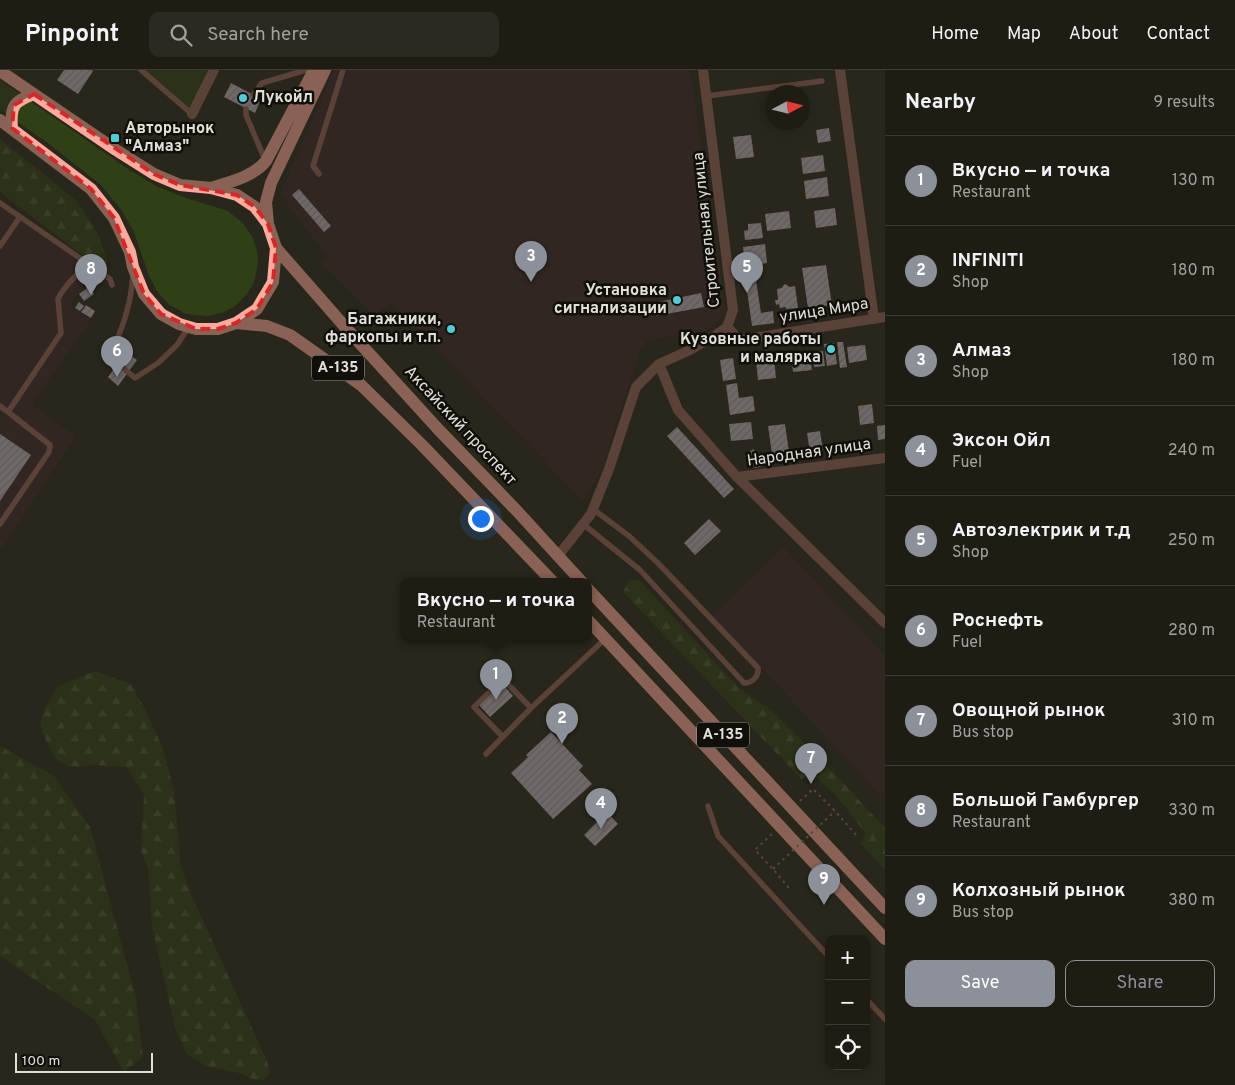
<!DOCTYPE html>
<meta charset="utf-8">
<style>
:root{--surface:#1f1c14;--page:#2c2922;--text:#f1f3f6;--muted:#a1a1a0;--line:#3c3a34;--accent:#8c9099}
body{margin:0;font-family:Overpass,sans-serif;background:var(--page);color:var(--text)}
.controls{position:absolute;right:15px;bottom:15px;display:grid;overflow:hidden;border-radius:10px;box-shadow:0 2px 12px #0003}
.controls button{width:45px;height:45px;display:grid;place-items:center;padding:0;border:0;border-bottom:1px solid var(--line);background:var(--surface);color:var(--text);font:25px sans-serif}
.compass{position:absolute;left:765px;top:15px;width:45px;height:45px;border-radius:50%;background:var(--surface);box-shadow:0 2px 12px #0003;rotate:83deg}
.scale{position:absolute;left:15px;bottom:12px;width:138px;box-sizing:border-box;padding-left:5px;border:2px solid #e1dfd8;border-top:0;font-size:14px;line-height:18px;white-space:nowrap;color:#e1dfd8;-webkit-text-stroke:4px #100f0a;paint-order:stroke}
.you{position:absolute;left:480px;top:448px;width:18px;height:18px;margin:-12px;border:4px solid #fff;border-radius:50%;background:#1a73e8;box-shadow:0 0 0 8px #1a73e833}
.badge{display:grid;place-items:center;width:32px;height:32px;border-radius:50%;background:var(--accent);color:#fff;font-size:16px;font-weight:700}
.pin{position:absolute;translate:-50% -41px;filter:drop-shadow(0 1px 2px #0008)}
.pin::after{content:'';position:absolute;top:26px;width:18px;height:15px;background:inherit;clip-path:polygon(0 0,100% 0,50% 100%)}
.popup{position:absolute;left:400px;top:508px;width:192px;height:65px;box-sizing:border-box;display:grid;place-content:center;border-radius:10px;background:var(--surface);filter:drop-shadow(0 1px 4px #0005);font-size:16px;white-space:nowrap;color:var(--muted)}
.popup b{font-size:19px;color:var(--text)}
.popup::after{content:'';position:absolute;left:50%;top:100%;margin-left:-10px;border:10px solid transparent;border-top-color:var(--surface)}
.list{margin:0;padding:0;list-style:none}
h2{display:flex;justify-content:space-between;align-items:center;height:65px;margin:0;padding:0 20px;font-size:21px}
h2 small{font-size:16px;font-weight:400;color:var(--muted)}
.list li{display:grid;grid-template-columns:32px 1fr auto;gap:15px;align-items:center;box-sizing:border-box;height:90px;padding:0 20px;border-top:1px solid var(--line)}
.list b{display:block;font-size:19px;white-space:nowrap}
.list p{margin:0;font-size:16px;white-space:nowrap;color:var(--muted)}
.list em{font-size:16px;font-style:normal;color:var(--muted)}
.actions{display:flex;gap:10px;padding:15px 20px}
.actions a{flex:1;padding:11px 0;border:1px solid var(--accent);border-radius:10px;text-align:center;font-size:18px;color:var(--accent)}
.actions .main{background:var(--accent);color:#fff}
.icon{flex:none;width:28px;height:28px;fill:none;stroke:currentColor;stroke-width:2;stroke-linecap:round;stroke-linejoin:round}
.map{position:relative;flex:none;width:885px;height:1015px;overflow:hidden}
header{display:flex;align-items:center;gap:30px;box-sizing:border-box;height:70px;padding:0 25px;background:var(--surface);border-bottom:1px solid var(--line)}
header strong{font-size:24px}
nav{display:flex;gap:28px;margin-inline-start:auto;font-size:18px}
.search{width:350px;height:45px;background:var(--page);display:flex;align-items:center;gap:12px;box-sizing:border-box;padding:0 18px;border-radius:10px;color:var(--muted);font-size:19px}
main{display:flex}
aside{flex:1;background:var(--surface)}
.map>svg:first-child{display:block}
.commercial{fill:#3b2728}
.green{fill:#2f4017}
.forest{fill:url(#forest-firs)}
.building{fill:url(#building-hatch)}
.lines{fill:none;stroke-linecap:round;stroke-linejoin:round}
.path{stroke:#7c7970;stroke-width:2;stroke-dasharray:2.5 4;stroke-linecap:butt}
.service{stroke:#98655d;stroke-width:5.5}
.minor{stroke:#98655d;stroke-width:10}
.tertiary{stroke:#98655d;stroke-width:10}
.primary{stroke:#ffaa9c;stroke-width:12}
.path-bridge{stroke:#7c7970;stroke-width:2;stroke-dasharray:2.5 4;stroke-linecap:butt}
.marked{fill:none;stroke:#d62828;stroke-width:4;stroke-dasharray:10 6;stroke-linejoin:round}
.poi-dot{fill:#51ccd3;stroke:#100f0a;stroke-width:2}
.labels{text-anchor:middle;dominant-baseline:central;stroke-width:5;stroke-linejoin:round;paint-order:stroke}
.shield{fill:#100f0a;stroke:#a2a19a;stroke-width:1}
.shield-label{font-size:15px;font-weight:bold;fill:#e1dfd8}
.poi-label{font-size:16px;font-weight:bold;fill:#e1dfd8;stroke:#100f0a;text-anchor:end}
.street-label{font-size:16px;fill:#e1dfd8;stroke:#100f0a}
</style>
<header>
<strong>Pinpoint</strong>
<div class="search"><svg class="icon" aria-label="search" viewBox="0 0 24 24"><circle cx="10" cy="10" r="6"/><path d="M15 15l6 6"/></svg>Search here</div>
<nav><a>Home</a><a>Map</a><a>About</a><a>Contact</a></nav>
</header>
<main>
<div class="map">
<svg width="885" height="1015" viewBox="0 0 885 1015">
<defs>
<pattern id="forest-firs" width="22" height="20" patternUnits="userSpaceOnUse" patternTransform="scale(1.25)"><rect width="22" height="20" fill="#2f4017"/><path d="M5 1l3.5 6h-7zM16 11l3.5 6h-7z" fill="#4d5b38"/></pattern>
<pattern id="building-hatch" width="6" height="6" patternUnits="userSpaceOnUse" patternTransform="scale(1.25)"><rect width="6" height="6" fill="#c0b9c5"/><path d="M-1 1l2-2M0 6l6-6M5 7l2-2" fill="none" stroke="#a19ca4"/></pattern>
</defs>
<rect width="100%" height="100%" fill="#29261b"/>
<path class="commercial" d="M334 0H690L726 242 707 261 647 270 640 281 602 400 583 431 392 233 374 245 320 192 327 186 280 124Z
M0 136 97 204 70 232 72 238 91 250 32 335 76 366 0 481Z
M784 477 885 586V721L880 725 713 546Z"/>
<path class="green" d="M136 0H218L194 50Z
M0 10 128 99 156 116 186 128 228 141 243 153 253 168 257 181 258 193 254 212 247 224 234 237 222 243 207 246 186 244 168 234 157 221 149 206 134 162 122 141 101 115 48 73 0 40Z"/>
<path class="forest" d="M0 69 76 130 97 162 108 192 98 197 0 122Z
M629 510H639L739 618 771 640 833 702 885 758V800L860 773 866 764 835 724 811 703 801 709 623 522Z
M95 601 131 614 146 641 163 679 174 721 179 773 180 795 191 824 267 991 270 1003 264 1010 252 1009 243 1004 206 996 187 984 175 958 152 856 148 799 141 781 144 724 126 697 92 695 80 697 68 696 59 692 52 683 43 664 40 653 45 638 58 616Z
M0 676 54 706 90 757 136 928 143 987 124 1002 95 950 0 886Z"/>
<path class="building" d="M64 0H91L93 1 78 24 57 10Z
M231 13 261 29 255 43 224 27Z
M829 58 831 71 818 73 816 60Z
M751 65 754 87 736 89 733 67Z
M823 85 825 101 803 104 801 88Z
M827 107 829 126 806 129 804 111Z
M299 119 331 156 324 162 292 125Z
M835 138 837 155 816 158 814 141Z
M789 141 791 158 767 161 765 144Z
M761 153 763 168 745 170 744 161 748 160V154Z
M765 174 767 193 745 196 743 177Z
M826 195 832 235 808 238 802 198Z
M754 198 761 243 773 241 774 253 752 256 744 199Z
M785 214 790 217 795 216 798 238 786 239V237L780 238 779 234 776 235 775 230H778L777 219 782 218 783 216Z
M89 217 94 224 84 231 79 224Z
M701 223 704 237 656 246 654 233Z
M79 232 84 236 80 241 75 238Z
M86 235 95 241 91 248 81 242Z
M837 272H843L847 297 840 298Z
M834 273 837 294 827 296 824 274Z
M865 275 867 290 849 293 847 277Z
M823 281 825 296 814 297 812 282Z
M126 282 137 290 118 316 108 307Z
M809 282 812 300 793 302 791 284Z
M733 288 736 309 723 311 720 290Z
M774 288 776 308 758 310 756 290Z
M737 313 739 328 753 326 755 341 730 345 726 315Z
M872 334 874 353 860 355 858 336Z
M751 352 753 369 731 371 729 354Z
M785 354 790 389 773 391 768 356Z
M885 355V369L878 370 877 356Z
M677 357 734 419 724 428 667 366Z
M820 361 823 380 810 382 807 363Z
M0 364 31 385 0 431Z
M753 379 764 390V396L755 398 745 386Z
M709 449 721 461 695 485 684 473Z
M501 612 513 626 490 647 478 634Z
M551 662 583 696 579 700 592 714 553 749 511 703 528 687 526 685Z
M607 742 618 754 595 776 584 765Z"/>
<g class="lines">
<path class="path" d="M800 731 813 719 835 741 857 766
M772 764 755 780 773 799 789 818"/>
<path class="service" d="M141 0 192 44
M253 25 262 13 306 0
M707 26 822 11
M246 39V45L265 90
M319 104 313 96 343 0
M0 133 110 209 112 215
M0 176 20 147
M133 204C131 237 122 258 110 287L135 308 158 293 177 275 188 258
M0 336 8 342 61 263 58 229C64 215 78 205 87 193
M0 454 49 382 50 375 8 342
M583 454 640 500 744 613C752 613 759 607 758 598L658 493 629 466 593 439
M503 667 474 637 503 609 531 638
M486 684 531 638 605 569
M708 736 718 766 829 887
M866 929 885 949"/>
<path class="minor" d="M840 0 874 249
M192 44 214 0
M727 257 740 270 885 247
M737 407 885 388"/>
<path class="tertiary" d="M659 294 678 340 737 407 885 553
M558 486 591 444 609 399 636 317 659 294 690 280 716 265 727 257 733 240 703 0"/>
<path class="primary" d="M0 1 116 80 154 104 180 115 211 118 237 125 255 137 268 154 276 178 273 212 257 239 236 253 218 259H196L179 254 161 244 144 224 133 197 130 182 114 148 91 119 0 50
M12 58C10 36 14 31 34 24
M211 118C230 112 253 107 266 91L314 0
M268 154 266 132 271 113 325 0
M276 178 346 258 438 359 517 441 581 511
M236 253 267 256 290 265 361 315 422 375 552 511
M588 519 885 838
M588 550 885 869"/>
<path class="path-bridge" d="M773 799 835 741"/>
</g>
<path d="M0 0H885V1015H0ZM34 24 154 104 180 115 237 125 255 137 268 154 276 178 273 212 257 239 236 253 218 259H196L161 244 144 224 114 148 91 119 12 58 14 35Z" fill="#29261b" fill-opacity=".55" fill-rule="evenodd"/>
<path class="marked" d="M34 24 154 104 180 115 237 125 255 137 268 154 276 178 273 212 257 239 236 253 218 259H196L161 244 144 224 114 148 91 119 12 58 14 35Z"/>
<g class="poi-dot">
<circle cx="243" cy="28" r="5"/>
<rect x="110" y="63" width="10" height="10" rx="2.5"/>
<circle cx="677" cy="230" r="5"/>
<circle cx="451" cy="259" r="5"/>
<circle cx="831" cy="279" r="5"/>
</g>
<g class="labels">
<g class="shield">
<rect x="312" y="285.5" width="52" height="25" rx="4"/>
<rect x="697" y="652.5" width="52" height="25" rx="4"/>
</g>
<g class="shield-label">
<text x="338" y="298">А-135</text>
<text x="723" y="665">А-135</text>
</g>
<g class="poi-label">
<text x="253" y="28" text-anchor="start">Лукойл</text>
<text x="125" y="59" text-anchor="start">Авторынок<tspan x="125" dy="18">"Алмаз"</tspan></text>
<text x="667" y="221">Установка<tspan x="667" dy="18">сигнализации</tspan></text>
<text x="441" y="250">Багажники,<tspan x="441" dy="18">фаркопы и т.п.</tspan></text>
<text x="821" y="270">Кузовные работы<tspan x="821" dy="18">и малярка</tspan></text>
</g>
<g class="street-label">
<text transform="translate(707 160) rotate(-96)">Строительная улица</text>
<text transform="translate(824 241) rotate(-9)">улица Мира</text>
<text transform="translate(460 356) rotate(47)">Аксайский проспект</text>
<text transform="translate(809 383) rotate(-8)">Народная улица</text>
</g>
</g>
</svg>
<div class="controls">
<button>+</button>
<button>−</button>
<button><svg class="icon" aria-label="locate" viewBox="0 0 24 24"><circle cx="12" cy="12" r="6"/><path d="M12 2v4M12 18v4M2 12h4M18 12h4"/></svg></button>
</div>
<svg class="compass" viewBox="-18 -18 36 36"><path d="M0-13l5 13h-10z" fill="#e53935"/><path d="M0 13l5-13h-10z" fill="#a1a1a0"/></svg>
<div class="scale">100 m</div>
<div class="you"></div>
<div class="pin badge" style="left:496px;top:630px">1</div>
<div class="popup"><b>Вкусно — и точка</b>Restaurant</div>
<div class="pin badge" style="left:562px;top:674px">2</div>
<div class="pin badge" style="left:531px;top:212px">3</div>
<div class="pin badge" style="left:601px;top:759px">4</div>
<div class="pin badge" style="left:747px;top:223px">5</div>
<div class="pin badge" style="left:117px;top:307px">6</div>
<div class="pin badge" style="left:811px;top:714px">7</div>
<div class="pin badge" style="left:91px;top:225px">8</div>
<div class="pin badge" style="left:824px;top:835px">9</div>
</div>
<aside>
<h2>Nearby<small>9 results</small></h2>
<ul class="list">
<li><span class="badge">1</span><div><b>Вкусно — и точка</b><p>Restaurant</p></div><em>130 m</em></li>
<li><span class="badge">2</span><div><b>INFINITI</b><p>Shop</p></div><em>180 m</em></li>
<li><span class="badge">3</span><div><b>Алмаз</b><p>Shop</p></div><em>180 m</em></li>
<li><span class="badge">4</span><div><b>Эксон Ойл</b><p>Fuel</p></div><em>240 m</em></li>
<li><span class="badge">5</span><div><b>Автоэлектрик и т.д</b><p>Shop</p></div><em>250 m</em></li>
<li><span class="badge">6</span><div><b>Роснефть</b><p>Fuel</p></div><em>280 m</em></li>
<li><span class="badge">7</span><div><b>Овощной рынок</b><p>Bus stop</p></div><em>310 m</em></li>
<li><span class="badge">8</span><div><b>Большой Гамбургер</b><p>Restaurant</p></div><em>330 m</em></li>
<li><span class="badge">9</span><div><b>Колхозный рынок</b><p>Bus stop</p></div><em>380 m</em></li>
</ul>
<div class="actions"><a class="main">Save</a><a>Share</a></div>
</aside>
</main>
